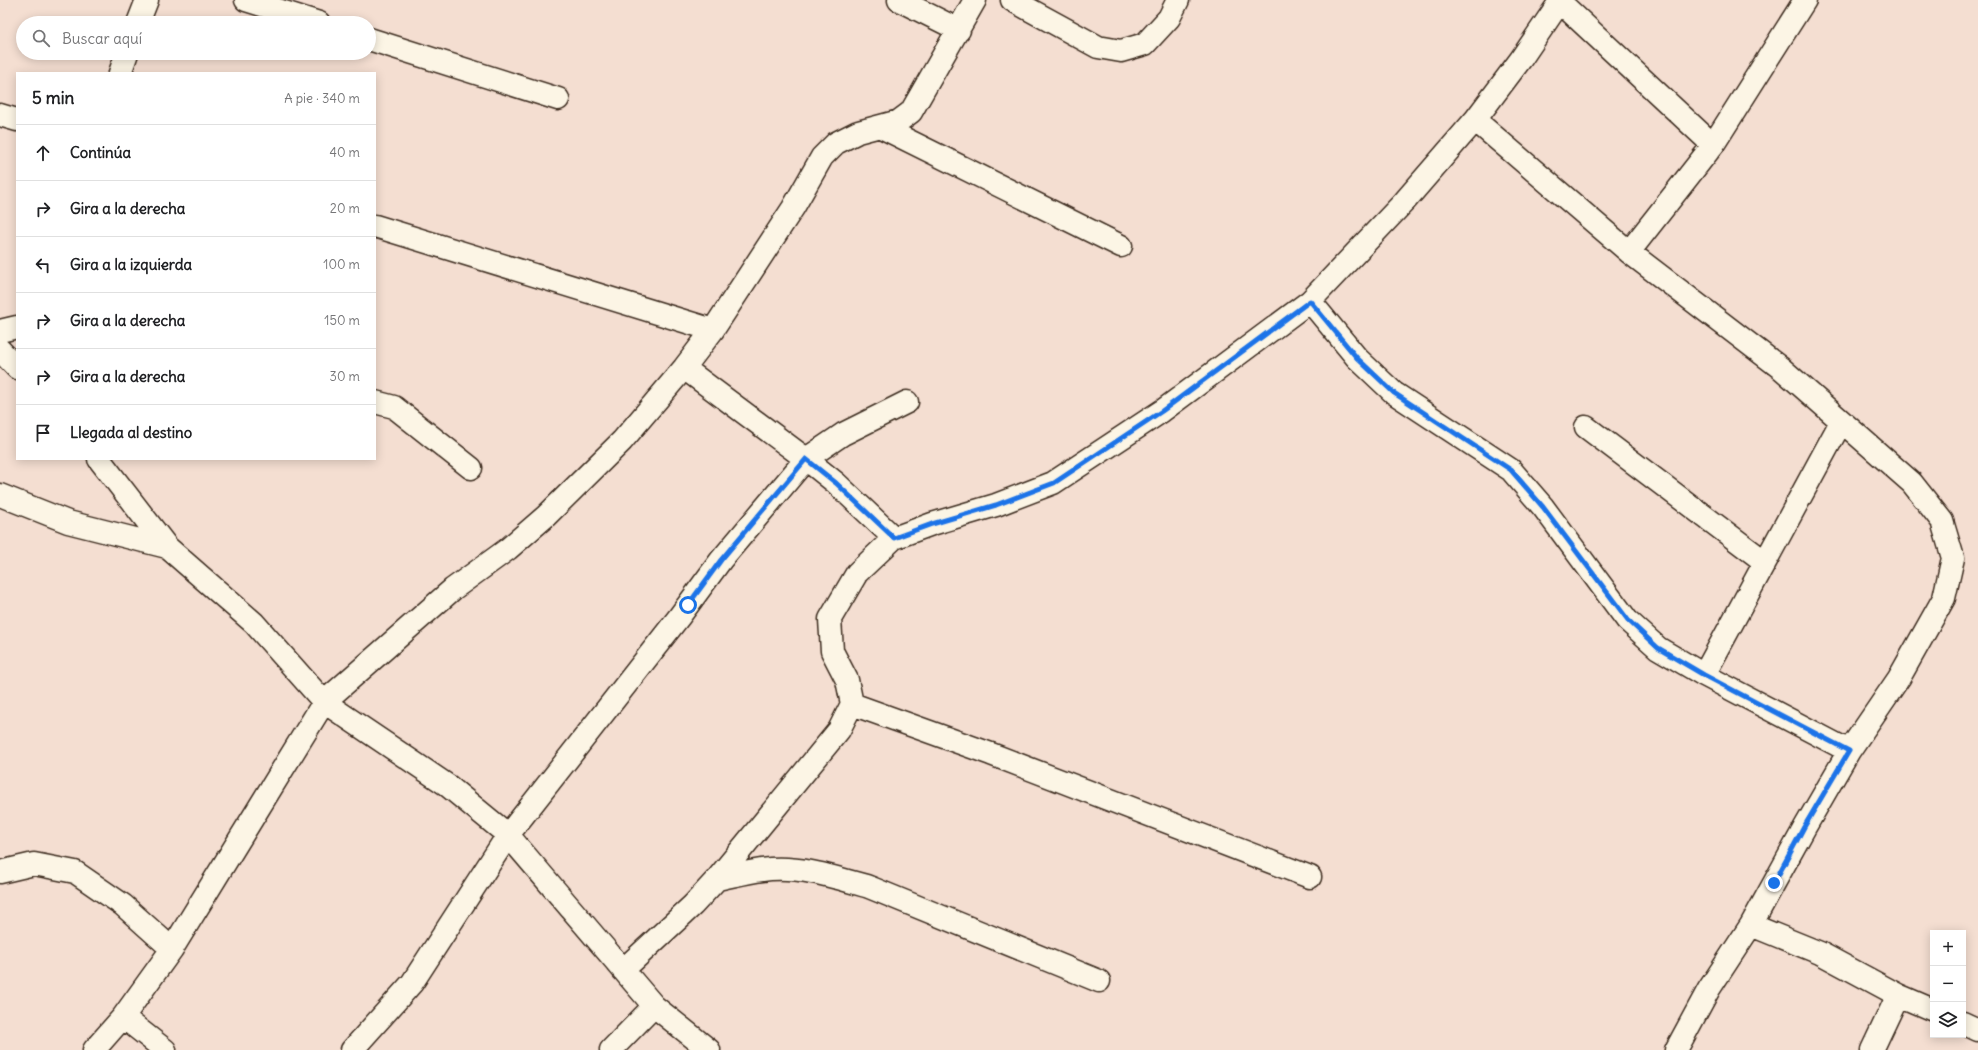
<!DOCTYPE html>
<html lang="es">
<meta charset="utf-8">
<style>
:root{--surface:#fff;--page:#f6f6f6;--text:#202124;--muted:#757577;--line:#e0e0e0}
body{margin:0;font-family:Delius,sans-serif;background:var(--page);color:var(--text)}
.controls{position:absolute;right:12px;bottom:12px;display:grid;overflow:hidden;border-radius:0px;box-shadow:0 2px 10px #0003}
.controls button{width:36px;height:36px;display:grid;place-items:center;padding:0;border:0;border-bottom:1px solid var(--line);background:var(--surface);color:var(--text);font:20px sans-serif}
.stop{position:absolute;width:12px;height:12px;margin:-9px;border:3px solid #1a73e8;border-radius:50%;background:#fff}
.stop.end{background:#1a73e8;border-color:#fff;box-shadow:0 1px 4px #0008}
.list{margin:0;padding:0;list-style:none}
h2{display:flex;justify-content:space-between;align-items:center;height:52px;margin:0;padding:0 16px;font-size:17px}
h2 small{font-size:13px;font-weight:400;color:var(--muted)}
.list li{display:grid;grid-template-columns:26px 1fr auto;gap:12px;align-items:center;box-sizing:border-box;height:56px;padding:0 16px;border-top:1px solid var(--line)}
.list b{display:block;font-size:15px;white-space:nowrap}
.list em{font-size:13px;font-style:normal;color:var(--muted)}
.icon{flex:none;width:22px;height:22px;fill:none;stroke:currentColor;stroke-width:2;stroke-linecap:round;stroke-linejoin:round}
.map{position:relative;flex:none;width:1978px;height:1050px;overflow:hidden}
.search{position:absolute;background:var(--surface);box-shadow:0 2px 10px #0003;left:16px;top:16px;width:360px;height:44px;display:flex;align-items:center;gap:10px;box-sizing:border-box;padding:0 14px;border-radius:22px;color:var(--muted);font-size:15px}
.panel{position:absolute;background:var(--surface);box-shadow:0 2px 10px #0003;left:16px;top:72px;width:360px;height:388px;border-radius:0px}
.map>svg:first-child{display:block}
.lines{fill:none;stroke-linecap:round;stroke-linejoin:round}
.minor-casing{stroke:#3b2a1e;stroke-width:25}
.minor{stroke:#fcf5e5;stroke-width:22}
.route{stroke:#1a73e8;stroke-width:5}
</style>
<div class="map">
<svg width="1978" height="1050" viewBox="0 0 1978 1050">
<rect width="100%" height="100%" fill="#f4ded1"/>
<filter id="ink" filterUnits="userSpaceOnUse"><feTurbulence type="fractalNoise" baseFrequency=".025" numOctaves="2"/><feDisplacementMap in="SourceGraphic" scale="8" xChannelSelector="R" yChannelSelector="G"/><feConvolveMatrix kernelMatrix="1 2 1 2 8 2 1 2 1" color-interpolation-filters="sRGB"/></filter>
<g filter="url(#ink)">
<g class="lines">
<g class="minor-casing">
<path id="minor" d="M246 0 319 23
M899 0 959 30
M1012 0 1098 47 1121 51 1145 44 1169 18 1178 0
M1560 2 1713 145
M138 23 147 0
M369 39 558 99
M120 73 127 53
M0 115 17 120
M1475 120 1629 252 1782 369 1912 483 1942 521 1953 558 1944 598 1899 678 1849 751 1805 827 1751 925 1709 989 1676 1050
M881 127 1121 246
M375 226 713 330
M1629 252 1713 145 1805 0
M1310 301 1357 358 1394 393 1511 470 1543 507 1627 620 1658 648 1704 675 1849 751
M0 331 17 327
M0 350 17 368
M684 368 806 459 836 483 894 538
M375 402 394 407 471 468
M1586 427 1765 562
M99 459 167 547 254 623 324 702 447 785 508 835 654 1006 709 1050
M0 495 68 522 167 547
M1704 675 1841 422
M852 704 991 754 1310 877
M0 872 34 864 75 872 123 905 172 949
M717 879C732 876 747 872 762 870 798 865 835 877 869 887L1099 981
M1751 925 1820 953 1898 995 1933 1010
M623 970 693 905 717 879 839 730 852 704 847 680 832 651 830 619 857 573 894 538 932 524 996 505 1053 483 1162 411 1310 301 1404 202 1475 120 1521 59 1561 0
M123 1017 165 1050
M1963 1023 1978 1030
M94 1050 123 1017 172 949 324 702 453 589 508 549 546 516 622 441 684 368 713 330 793 208 822 157 836 143 858 132 899 121 911 112 975 0
M352 1050 412 983 508 835 679 617 721 560 806 459 843 434 907 402
M611 1050 654 1006
M1872 1050 1898 995"/>
</g>
<use href="#minor" class="minor"/>
</g>
</g>
<g class="lines" filter="url(#ink)">
<path class="route" d="M688 605 721 560 806 459 836 483 894 538 932 524 996 505 1054 483 1162 411 1310 301 1357 358 1394 393 1511 470 1543 507 1628 620 1658 648 1704 675 1849 751 1804 827 1774 883"/>
</g>
</svg>
<div class="controls">
<button>+</button>
<button>−</button>
<button><svg class="icon" aria-label="layers" viewBox="0 0 24 24"><path d="M12 4l9 5-9 5-9-5zM3 14l9 5 9-5"/></svg></button>
</div>
<div class="stop" style="left:688px;top:605px"></div>
<div class="stop end" style="left:1774px;top:883px"></div>
<div class="search"><svg class="icon" aria-label="search" viewBox="0 0 24 24"><circle cx="10" cy="10" r="6"/><path d="M15 15l6 6"/></svg>Buscar aquí</div>
<section class="panel">
<h2>5 min<small>A pie · 340 m</small></h2>
<ul class="list">
<li><svg class="icon" aria-label="ahead" viewBox="0 0 24 24"><path d="M12 20V5M6 11l6-6 6 6"/></svg><div><b>Continúa</b></div><em>40 m</em></li>
<li><svg class="icon" aria-label="right" viewBox="0 0 24 24"><path d="M7 20v-9h11M14 6l5 5-5 5"/></svg><div><b>Gira a la derecha</b></div><em>20 m</em></li>
<li><svg class="icon" aria-label="left" viewBox="0 0 24 24"><path d="M17 20v-9H6M10 6l-5 5 5 5"/></svg><div><b>Gira a la izquierda</b></div><em>100 m</em></li>
<li><svg class="icon" aria-label="right" viewBox="0 0 24 24"><path d="M7 20v-9h11M14 6l5 5-5 5"/></svg><div><b>Gira a la derecha</b></div><em>150 m</em></li>
<li><svg class="icon" aria-label="right" viewBox="0 0 24 24"><path d="M7 20v-9h11M14 6l5 5-5 5"/></svg><div><b>Gira a la derecha</b></div><em>30 m</em></li>
<li><svg class="icon" aria-label="arrive" viewBox="0 0 24 24"><path d="M6 21V4h12l-3 4 3 4H6"/></svg><div><b>Llegada al destino</b></div></li>
</ul>
</section>
</div>
